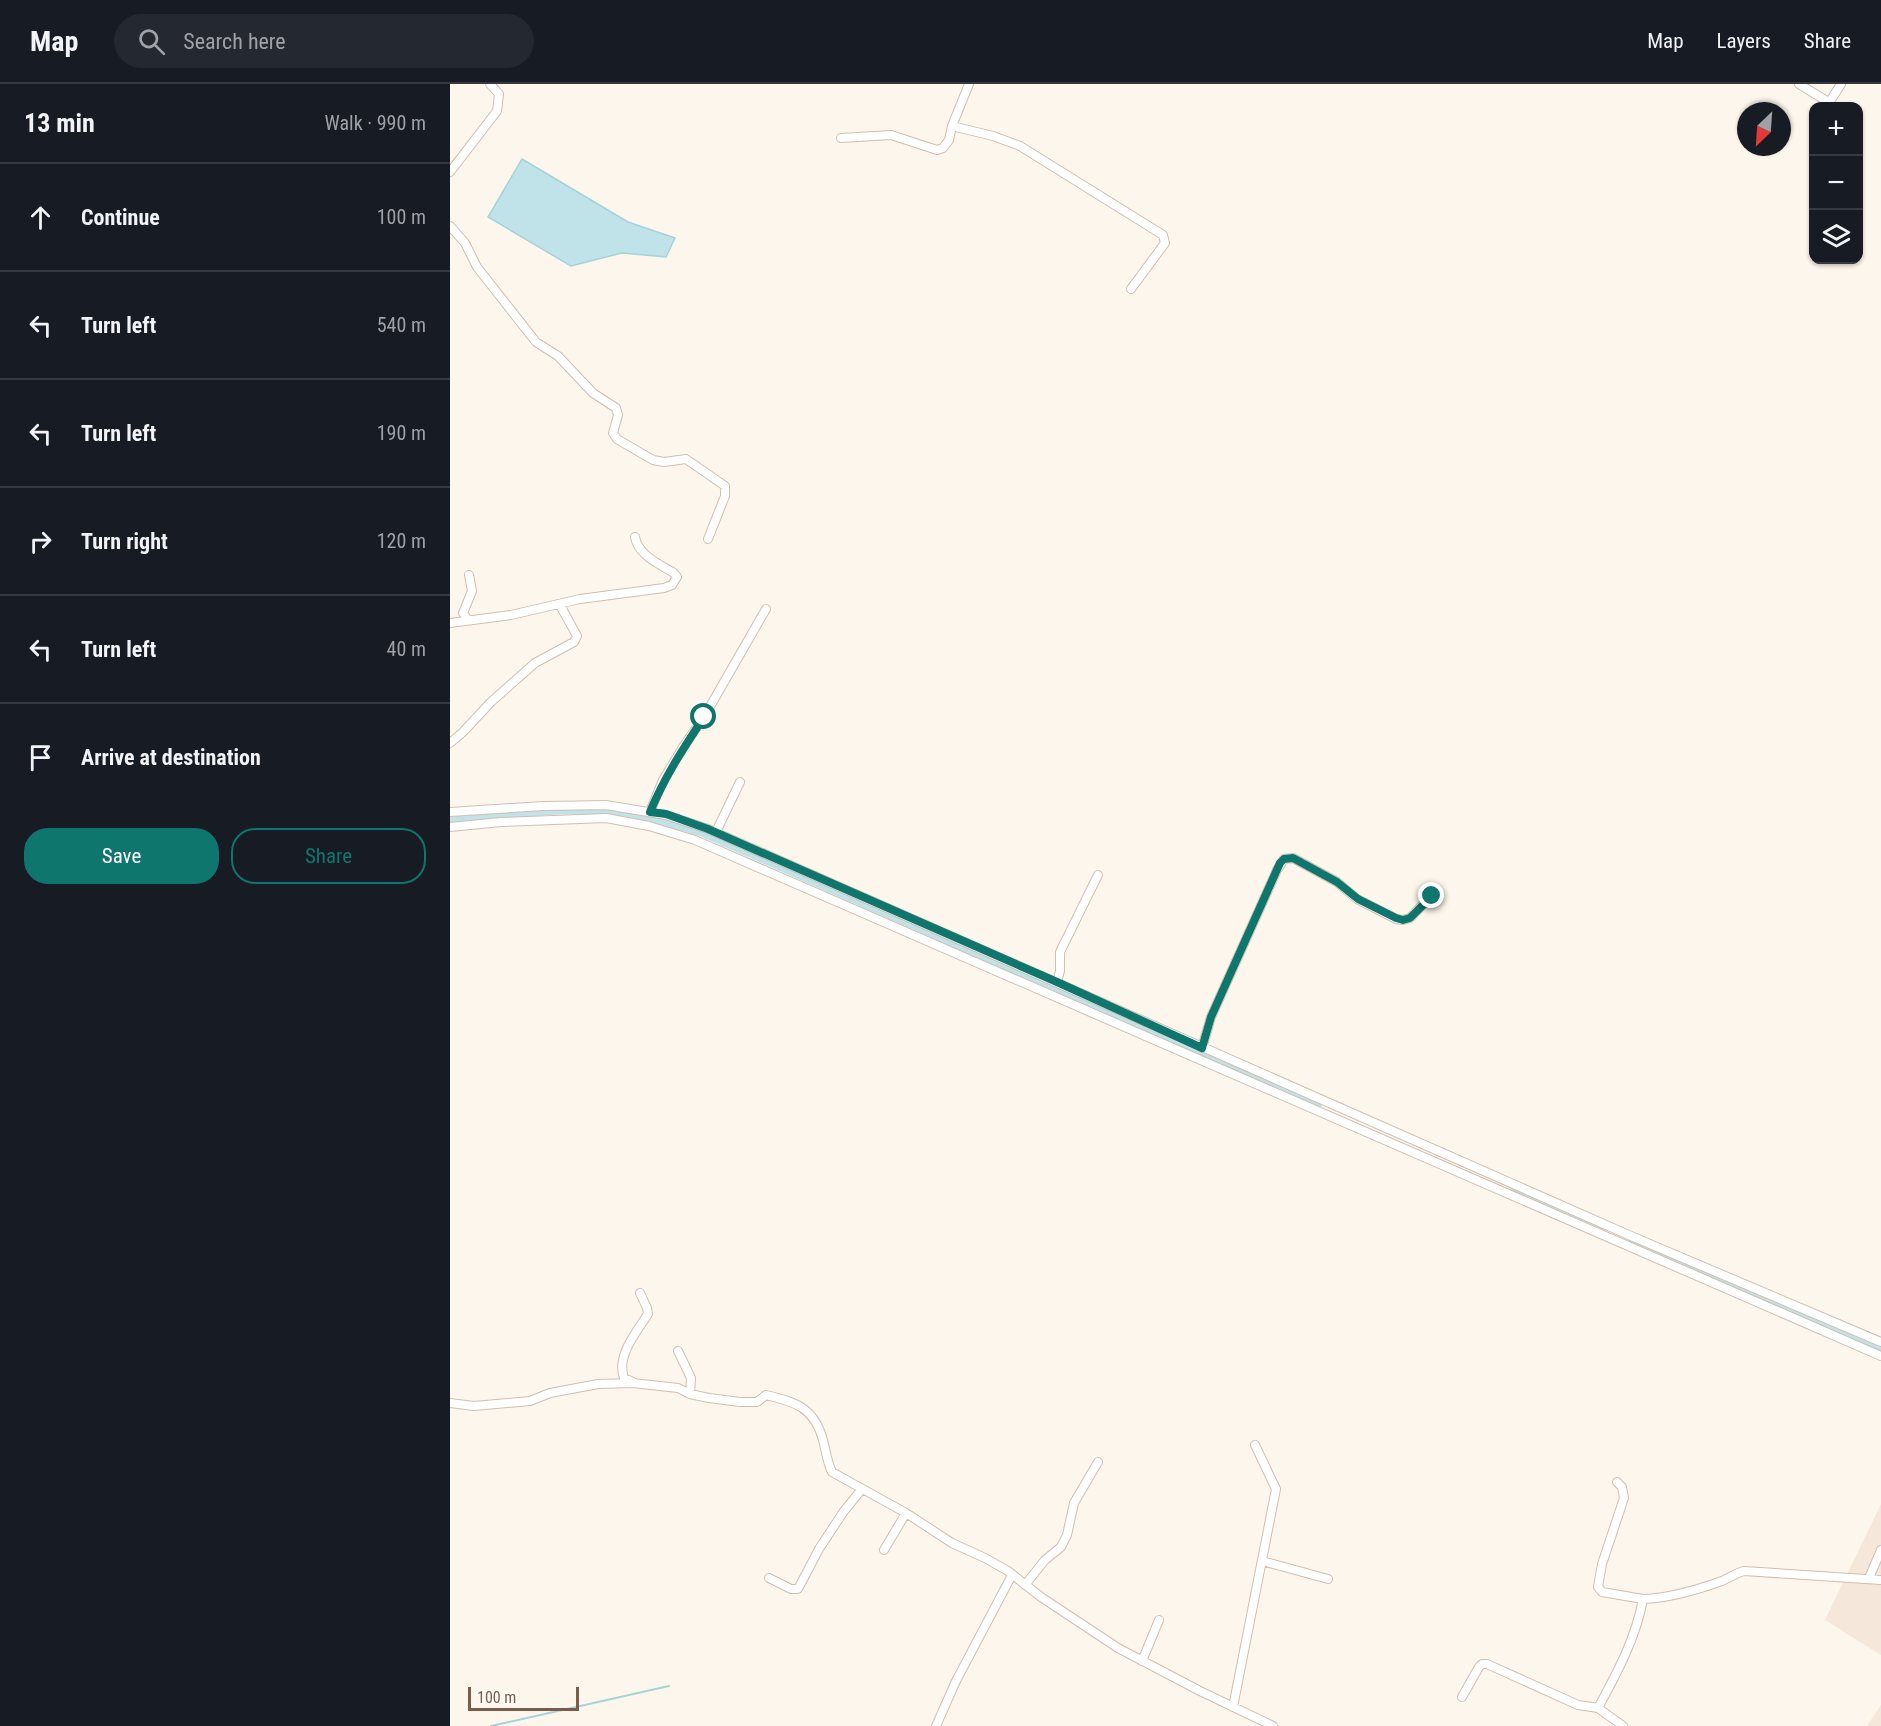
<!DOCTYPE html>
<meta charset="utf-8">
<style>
:root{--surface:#171b24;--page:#242831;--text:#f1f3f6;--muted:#9ea1a6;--line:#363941;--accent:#0f766e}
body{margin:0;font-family:"Roboto Condensed",sans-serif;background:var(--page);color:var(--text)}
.controls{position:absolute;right:18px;top:18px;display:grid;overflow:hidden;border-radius:12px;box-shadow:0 2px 4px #0004}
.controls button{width:54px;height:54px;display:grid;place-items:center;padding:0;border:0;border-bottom:2px solid var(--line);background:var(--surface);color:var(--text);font:30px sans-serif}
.compass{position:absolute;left:1287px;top:18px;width:54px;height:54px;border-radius:50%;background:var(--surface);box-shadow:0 2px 4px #0004;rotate:205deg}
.scale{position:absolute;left:18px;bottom:15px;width:111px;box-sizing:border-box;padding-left:6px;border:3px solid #7a5c4d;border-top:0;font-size:16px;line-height:21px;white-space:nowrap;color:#7a5c4d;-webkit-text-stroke:4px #fffaf3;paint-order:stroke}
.stop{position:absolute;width:18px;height:18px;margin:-14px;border:4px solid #0f766e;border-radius:50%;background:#fff}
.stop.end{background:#0f766e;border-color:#fff;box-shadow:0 2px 6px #0008}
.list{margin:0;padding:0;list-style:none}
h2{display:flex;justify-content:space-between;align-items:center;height:78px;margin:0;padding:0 24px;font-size:26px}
h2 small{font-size:20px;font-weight:400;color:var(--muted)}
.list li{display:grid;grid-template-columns:39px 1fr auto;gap:18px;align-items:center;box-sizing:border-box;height:108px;padding:0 24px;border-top:2px solid var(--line)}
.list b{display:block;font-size:22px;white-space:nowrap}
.list em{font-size:20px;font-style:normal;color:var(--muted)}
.actions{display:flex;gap:12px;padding:18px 24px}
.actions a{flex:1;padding:14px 0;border:2px solid var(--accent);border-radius:24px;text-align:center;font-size:21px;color:var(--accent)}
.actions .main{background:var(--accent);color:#fff}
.icon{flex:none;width:33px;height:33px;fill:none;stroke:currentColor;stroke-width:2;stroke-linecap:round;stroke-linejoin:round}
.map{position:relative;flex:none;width:1431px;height:1642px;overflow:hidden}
header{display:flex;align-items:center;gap:36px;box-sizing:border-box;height:84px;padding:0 30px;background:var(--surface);border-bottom:2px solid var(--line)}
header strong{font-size:28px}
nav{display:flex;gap:33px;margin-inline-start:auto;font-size:21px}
.search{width:420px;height:54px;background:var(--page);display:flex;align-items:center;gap:15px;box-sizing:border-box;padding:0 21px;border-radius:33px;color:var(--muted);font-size:22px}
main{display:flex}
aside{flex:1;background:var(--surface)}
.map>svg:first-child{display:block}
.residential{fill:#f5e8da}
.water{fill:#bfe3e8;stroke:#a5d3da;stroke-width:1.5}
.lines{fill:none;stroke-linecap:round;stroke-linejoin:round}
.stream{stroke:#a5d3da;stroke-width:2}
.canal{stroke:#bfe3e8;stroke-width:8}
.street-casing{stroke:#d1beb0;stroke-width:10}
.street{stroke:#fff;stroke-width:8}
.route{stroke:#0f766e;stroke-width:8}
</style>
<header>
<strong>Map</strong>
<div class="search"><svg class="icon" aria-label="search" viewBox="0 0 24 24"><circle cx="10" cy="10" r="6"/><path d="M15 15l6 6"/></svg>Search here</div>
<nav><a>Map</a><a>Layers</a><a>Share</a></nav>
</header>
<main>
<aside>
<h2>13 min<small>Walk · 990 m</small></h2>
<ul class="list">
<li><svg class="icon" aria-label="ahead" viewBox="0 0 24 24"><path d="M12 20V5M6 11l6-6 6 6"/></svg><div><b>Continue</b></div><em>100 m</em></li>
<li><svg class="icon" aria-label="left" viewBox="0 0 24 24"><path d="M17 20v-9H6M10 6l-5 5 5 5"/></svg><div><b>Turn left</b></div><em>540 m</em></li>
<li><svg class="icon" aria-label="left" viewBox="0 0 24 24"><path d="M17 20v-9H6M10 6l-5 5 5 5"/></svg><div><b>Turn left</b></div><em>190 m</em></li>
<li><svg class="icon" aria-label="right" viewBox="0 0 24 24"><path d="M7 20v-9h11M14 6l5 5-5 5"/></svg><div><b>Turn right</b></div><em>120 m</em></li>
<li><svg class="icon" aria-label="left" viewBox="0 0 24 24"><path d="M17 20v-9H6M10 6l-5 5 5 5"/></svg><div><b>Turn left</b></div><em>40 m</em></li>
<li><svg class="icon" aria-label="arrive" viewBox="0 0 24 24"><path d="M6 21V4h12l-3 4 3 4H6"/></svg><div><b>Arrive at destination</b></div></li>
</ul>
<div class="actions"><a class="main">Save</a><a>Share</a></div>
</aside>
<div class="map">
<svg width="1431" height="1642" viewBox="0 0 1431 1642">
<rect width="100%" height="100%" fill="#fdf6ec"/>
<path class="residential" d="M1431 1420V1571L1375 1536Z
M1431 1621V1642H1417Z"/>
<path class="water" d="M72 75 178 138 225 154 216 173 172 169 121 182 38 133Z"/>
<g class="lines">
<path class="stream" d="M41 1642 219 1602"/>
<path class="canal" d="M0 737C40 733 81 727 120 726 166 726 210 736 253 749L869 1019
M1064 1105 1152 1144
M1182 1157 1314 1216 1431 1265"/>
<g class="street-casing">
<path id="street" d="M1349 0 1380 19
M1377 22 1391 0
M502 42 543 52 570 62 713 151 715 159 681 205
M391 54 441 51 487 66 493 64 499 56 502 42 519 0
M0 88 47 27 49 10 40 0
M0 142 15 159 27 183 86 258 108 272 143 309 166 324 168 331 163 349 167 355 203 376 214 378 236 375 275 402V412L258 455
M18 536 13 529 22 507 19 491
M0 539 61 531 130 515 214 504 222 501 227 493 224 489C209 480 188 471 185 453
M0 659 12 649 41 618 85 579 124 558 127 552 110 521
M0 728 93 722 156 721 216 731 258 745 1181 1152 1431 1258
M200 728 213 696 233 663 254 633 316 525
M0 743 51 738 156 734 199 742 245 756 1431 1272
M266 748 290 698
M607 898 610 887V868L648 791
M752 964 761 933 827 786 834 775 843 774 887 798 907 815 946 835 953 836 960 834 982 811
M228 1267 241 1294 240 1310
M183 1298 174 1294C166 1272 186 1249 198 1230L197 1224 190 1209
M0 1319 24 1322 80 1317 100 1309 148 1300 183 1299 228 1304 240 1310 259 1314 290 1318H307L316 1311C345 1318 364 1323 373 1356 376 1367 377 1378 382 1388L456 1429 502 1459 535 1474 558 1487 591 1513 668 1564 750 1607 823 1642
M434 1466 456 1429
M812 1477 878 1495
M319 1494 341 1505H348L369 1465 394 1427 412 1405
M1419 1494 1431 1466
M575 1501 595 1476 611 1463 617 1451 624 1419 648 1378
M1193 1515C1220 1514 1247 1506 1272 1497 1279 1494 1286 1489 1294 1487L1431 1496
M692 1577 709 1536
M1012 1613 1029 1583 1032 1580H1037L1128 1621 1148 1624 1173 1642
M783 1623 826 1405 805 1361
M1148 1624C1167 1589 1186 1554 1193 1515L1152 1508 1148 1503 1152 1480 1174 1414 1172 1403 1167 1398
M486 1642 506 1597 562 1491"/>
</g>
<use href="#street" class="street"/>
</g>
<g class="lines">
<path class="route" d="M254 633C233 665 215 692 200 728L216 730 258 745 607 898 752 964 761 933 830 779 834 775 843 774 887 798 908 815 946 834 953 836 960 834 982 812"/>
</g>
</svg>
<div class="controls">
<button>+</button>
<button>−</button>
<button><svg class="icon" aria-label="layers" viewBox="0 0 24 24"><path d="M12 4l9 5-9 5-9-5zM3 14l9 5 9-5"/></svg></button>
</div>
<svg class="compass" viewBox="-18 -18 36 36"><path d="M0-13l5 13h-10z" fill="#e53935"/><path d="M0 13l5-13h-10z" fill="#9ea1a6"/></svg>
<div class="scale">100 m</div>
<div class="stop" style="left:254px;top:633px"></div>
<div class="stop end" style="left:982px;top:812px"></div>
</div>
</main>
